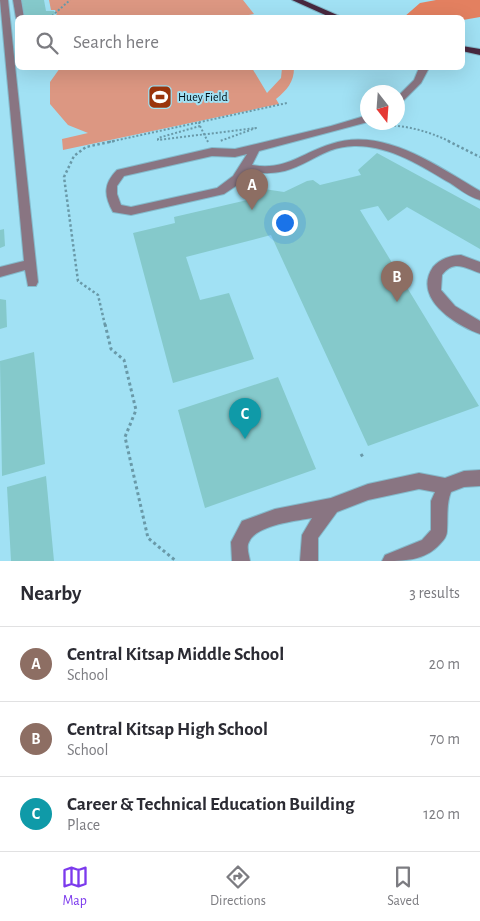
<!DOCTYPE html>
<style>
:root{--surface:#fff;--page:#f2f2f3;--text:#2b2b33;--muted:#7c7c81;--line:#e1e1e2;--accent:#7c3aed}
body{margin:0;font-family:"Alegreya Sans",sans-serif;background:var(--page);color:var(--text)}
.compass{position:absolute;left:360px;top:85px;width:45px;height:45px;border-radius:50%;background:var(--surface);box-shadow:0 5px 20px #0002;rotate:163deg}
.you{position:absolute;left:284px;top:222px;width:18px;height:18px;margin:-12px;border:4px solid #fff;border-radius:50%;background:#1a73e8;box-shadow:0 0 0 8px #1a73e833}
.badge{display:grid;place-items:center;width:32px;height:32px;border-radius:50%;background:var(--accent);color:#fff;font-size:16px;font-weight:700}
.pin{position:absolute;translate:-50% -41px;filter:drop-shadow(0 1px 2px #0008)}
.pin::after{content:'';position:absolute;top:26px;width:18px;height:15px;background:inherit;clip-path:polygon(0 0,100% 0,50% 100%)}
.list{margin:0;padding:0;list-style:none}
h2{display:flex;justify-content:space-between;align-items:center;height:65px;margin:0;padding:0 20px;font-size:21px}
h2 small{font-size:16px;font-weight:400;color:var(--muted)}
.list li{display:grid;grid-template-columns:32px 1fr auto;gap:15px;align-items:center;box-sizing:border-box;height:75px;padding:0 20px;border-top:1px solid var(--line)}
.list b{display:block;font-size:19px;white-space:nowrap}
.list p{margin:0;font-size:16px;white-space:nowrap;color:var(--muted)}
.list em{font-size:16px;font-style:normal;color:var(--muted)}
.icon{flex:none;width:28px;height:28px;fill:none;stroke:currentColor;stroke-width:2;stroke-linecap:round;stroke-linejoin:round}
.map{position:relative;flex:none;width:480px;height:561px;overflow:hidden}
.search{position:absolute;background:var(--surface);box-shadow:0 5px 20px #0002;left:15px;right:15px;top:15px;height:55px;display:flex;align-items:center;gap:12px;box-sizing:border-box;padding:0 18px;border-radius:8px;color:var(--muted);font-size:19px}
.sheet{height:290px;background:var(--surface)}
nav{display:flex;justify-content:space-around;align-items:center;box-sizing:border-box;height:70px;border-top:1px solid var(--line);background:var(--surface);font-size:14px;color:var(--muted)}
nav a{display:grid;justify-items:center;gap:2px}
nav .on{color:var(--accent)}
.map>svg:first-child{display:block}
.green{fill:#dc9782}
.forest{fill:#e38060}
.building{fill:#85c9cb}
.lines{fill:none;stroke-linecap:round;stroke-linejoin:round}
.minor-casing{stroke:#84bbcc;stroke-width:2}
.major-casing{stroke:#84bbcc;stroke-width:2}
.path-far2{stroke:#6999a8;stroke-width:2;stroke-dasharray:2 2;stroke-linecap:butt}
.path-far1{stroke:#6999a8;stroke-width:2.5;stroke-dasharray:2.5 2.5;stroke-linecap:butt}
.path{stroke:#6999a8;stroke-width:3;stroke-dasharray:3 3;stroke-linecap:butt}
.minor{fill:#897582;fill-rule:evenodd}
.major{fill:#48283f;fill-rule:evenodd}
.labels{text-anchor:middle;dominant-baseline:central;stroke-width:4;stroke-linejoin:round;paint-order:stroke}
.far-poi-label{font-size:12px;fill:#001017;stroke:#a1e1f4;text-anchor:start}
</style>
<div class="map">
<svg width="480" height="561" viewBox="0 0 480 561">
<rect width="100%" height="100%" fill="#a1e1f4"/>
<path class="green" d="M49 0H243L254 14 233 18 53 17 57 14 55 10H51Z
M60 68H252L267 93 281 78 282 68H294C294 82 287 90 276 99L279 104 63 150 62 139 88 133 68 125 50 104V82Z"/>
<path class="forest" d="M436 0H480V17L463 20 462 18 404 17 420 3Z"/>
<path class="building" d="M21 0H44L46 11H54L55 14 47 18H24Z
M377 153 480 209V249L407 207 388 221 378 206 360 210 479 406 368 446 271 235 186 257 200 300 229 293 254 359 173 383 133 233 175 223 174 217 260 197 264 189 284 192 307 181 313 180 320 185 361 175 358 170Z
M4 229 5 246 0 248V230Z
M0 299 6 300 7 327 0 329Z
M34 352 45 464 2 476 0 361Z
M278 377 316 469 205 508 178 410Z
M46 476 54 561H11L7 487Z"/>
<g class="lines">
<g class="minor-casing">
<path id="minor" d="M0 0H8L38 282 36 286H28L25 270 0 277V267L24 261Z
M13 0H21L24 18H18V20L16 18Z
M419 68H429L421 83 401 103 398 104V96L414 80Z
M368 115V122L259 151 252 165C286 171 301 153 331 144 383 126 437 166 480 191V200C469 197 459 189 450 183 421 166 389 145 354 146 312 147 300 182 248 171L236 186 224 194 131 215 113 212C104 196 103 184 117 170L212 148 235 149 331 126ZM247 154 233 176 217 188 131 207 121 205 117 194V186L124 176 212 156 235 157Z
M461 255 480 262V273C465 268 454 259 442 275L441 290 455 306 480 321V334C455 325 412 298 433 267 440 259 451 255 461 255Z
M480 470V486L464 487 451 492C446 505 448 517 447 531 447 536 444 540 440 544 425 561 404 561 382 561L385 555 422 540 431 530V501L435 492 419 489 368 500 337 512 318 538V561H300L302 535 312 518C296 521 256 525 249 542 246 547 249 555 250 561H232L231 542 242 521 275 509 331 498 368 484 419 473 445 478 464 471Z"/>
</g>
<g class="major-casing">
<path id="major" d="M292 0H303L344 18H332Z
M462 46 480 49V55L462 51Z"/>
</g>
<path class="path-far2" d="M52 16 70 0
M199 122 200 126 158 138V140L256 128 220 141
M374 125C402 124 426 130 451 142
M200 126 208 142
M109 142 287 103"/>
<path class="path-far1" d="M448 141 480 157
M105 325 98 295 78 281 64 177 74 156 86 147 114 141"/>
<path class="path" d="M105 324 111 349 124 360 136 410 125 437 148 538 176 561
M361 454 364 459"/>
<use href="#minor" class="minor"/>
<use href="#major" class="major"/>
</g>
<defs>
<g id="stadium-square" transform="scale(1.25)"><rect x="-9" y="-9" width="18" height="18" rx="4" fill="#9a340c" stroke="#a1e1f4"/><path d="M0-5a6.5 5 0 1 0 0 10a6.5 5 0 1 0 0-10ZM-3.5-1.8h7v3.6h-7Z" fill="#fff"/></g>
</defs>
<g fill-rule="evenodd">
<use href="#stadium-square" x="160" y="97"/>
</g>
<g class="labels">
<g class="far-poi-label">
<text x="178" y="97">Huey Field</text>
</g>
</g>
</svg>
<svg class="compass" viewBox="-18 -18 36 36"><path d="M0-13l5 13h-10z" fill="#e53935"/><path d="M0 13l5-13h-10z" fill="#7c7c81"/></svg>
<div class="you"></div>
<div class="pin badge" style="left:252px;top:210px;background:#8d6e63">A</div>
<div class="pin badge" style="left:397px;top:302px;background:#8d6e63">B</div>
<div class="pin badge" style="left:245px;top:439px;background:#0f9aa8">C</div>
<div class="search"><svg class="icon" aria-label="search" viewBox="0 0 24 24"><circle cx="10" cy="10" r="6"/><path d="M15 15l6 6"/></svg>Search here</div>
</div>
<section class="sheet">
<h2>Nearby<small>3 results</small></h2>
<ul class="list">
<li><span class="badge" style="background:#8d6e63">A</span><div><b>Central Kitsap Middle School</b><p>School</p></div><em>20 m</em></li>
<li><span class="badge" style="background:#8d6e63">B</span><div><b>Central Kitsap High School</b><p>School</p></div><em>70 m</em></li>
<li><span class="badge" style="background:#0f9aa8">C</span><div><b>Career &amp; Technical Education Building</b><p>Place</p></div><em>120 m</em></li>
</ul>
</section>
<nav>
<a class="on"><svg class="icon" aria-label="map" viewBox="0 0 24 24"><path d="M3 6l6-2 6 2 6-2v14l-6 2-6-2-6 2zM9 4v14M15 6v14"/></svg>Map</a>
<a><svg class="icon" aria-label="directions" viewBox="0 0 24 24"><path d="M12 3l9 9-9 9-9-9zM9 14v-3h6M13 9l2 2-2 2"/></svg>Directions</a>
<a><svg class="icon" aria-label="saved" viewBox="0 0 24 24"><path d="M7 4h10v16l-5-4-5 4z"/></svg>Saved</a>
</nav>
